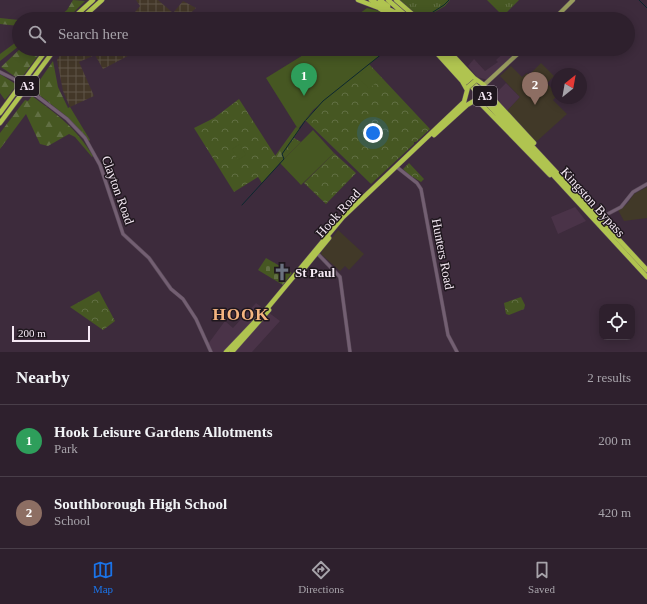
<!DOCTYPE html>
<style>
:root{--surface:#2e202d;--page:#362835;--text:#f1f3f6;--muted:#a7a3aa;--line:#493e49;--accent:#1a73e8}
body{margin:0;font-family:Georgia,serif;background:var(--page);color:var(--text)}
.controls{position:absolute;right:12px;bottom:12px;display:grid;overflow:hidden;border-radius:8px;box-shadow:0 2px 10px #0003}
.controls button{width:36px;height:36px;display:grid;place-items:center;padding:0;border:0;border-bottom:1px solid var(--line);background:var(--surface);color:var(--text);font:20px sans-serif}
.compass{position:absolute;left:551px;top:68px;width:36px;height:36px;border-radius:50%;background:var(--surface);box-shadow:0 2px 10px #0003;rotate:31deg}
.scale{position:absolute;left:12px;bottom:10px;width:78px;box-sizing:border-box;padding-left:4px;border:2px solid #f5e9f4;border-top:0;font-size:11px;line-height:14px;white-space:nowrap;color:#f5e9f4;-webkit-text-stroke:3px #1f171e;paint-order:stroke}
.you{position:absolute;left:373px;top:133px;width:14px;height:14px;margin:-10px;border:3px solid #fff;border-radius:50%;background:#1a73e8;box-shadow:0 0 0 6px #1a73e833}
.badge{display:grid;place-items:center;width:26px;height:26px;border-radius:50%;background:var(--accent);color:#fff;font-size:13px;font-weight:700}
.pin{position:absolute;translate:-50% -33px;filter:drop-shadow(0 1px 2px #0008)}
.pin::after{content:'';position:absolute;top:21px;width:14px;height:12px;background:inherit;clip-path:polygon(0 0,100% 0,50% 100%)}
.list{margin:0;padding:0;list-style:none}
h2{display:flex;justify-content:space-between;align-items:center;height:52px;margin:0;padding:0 16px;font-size:17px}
h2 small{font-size:13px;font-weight:400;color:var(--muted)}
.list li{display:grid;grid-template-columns:26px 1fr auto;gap:12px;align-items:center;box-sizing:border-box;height:72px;padding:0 16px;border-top:1px solid var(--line)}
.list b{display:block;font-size:15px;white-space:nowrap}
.list p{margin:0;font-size:13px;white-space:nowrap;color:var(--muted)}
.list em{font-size:13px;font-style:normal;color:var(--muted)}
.icon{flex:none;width:22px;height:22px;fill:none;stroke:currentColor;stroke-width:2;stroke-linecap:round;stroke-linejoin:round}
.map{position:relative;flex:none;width:647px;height:352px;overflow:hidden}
.search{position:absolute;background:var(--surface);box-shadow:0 2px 10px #0003;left:12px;right:12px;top:12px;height:44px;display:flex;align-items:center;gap:10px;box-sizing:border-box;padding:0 14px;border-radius:22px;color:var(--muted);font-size:15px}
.sheet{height:196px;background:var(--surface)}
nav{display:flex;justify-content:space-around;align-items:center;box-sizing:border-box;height:56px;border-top:1px solid var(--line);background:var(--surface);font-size:11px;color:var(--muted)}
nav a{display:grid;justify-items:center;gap:2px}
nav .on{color:var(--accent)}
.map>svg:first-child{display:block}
.built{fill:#4a3348}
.industrial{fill:url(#industrial-grid)}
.education{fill:#413928}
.grass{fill:url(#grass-tufts)}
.forest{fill:url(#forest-firs)}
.cemetery{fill:url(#cemetery-stones)}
.park{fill:url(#park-crowns)}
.garden{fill:#465722}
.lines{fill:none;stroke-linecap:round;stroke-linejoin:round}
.stream{stroke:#0c272f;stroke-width:1}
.minor-casing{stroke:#5a4b59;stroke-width:4}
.major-casing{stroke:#5a4b59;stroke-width:5}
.highway-casing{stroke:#5a4b59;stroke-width:5.5}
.minor{stroke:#735f72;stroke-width:3}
.major{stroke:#989c5e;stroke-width:4}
.highway{stroke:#b0c450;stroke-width:4.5}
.minor-bridge-casing{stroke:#5a4b59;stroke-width:4;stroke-linecap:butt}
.highway-bridge-casing{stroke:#5a4b59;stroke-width:5.5;stroke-linecap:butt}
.minor-bridge{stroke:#735f72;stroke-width:3}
.highway-bridge{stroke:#b0c450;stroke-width:4.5}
.labels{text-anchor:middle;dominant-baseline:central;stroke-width:3;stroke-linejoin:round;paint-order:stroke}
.shield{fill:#1f171e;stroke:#b5aab4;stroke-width:1}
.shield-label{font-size:12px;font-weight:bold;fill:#f5e9f4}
.street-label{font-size:13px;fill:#f5e9f4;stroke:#1f171e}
.poi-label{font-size:13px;font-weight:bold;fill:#f5e9f4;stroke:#1f171e;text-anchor:start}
.district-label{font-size:17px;font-weight:bold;letter-spacing:1px;fill:#f4b480;stroke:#1f171e}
</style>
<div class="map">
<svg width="647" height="352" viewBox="0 0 647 352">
<defs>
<pattern id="industrial-grid" width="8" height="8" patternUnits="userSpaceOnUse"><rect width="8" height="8" fill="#433728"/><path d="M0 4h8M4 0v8" fill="none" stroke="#5f5448"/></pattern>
<pattern id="grass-tufts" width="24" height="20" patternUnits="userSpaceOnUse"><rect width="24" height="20" fill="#465722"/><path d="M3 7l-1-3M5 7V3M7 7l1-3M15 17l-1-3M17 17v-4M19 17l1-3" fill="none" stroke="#616f43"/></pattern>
<pattern id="forest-firs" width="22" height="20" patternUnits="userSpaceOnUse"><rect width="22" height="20" fill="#465722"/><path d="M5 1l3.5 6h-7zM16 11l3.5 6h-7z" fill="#616f43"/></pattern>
<pattern id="cemetery-stones" width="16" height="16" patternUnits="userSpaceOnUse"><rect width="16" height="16" fill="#465722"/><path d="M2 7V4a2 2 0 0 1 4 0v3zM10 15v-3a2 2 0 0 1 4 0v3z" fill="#616f43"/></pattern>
<pattern id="park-crowns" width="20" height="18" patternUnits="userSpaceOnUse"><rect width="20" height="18" fill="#465722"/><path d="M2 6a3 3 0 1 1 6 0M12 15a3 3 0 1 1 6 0" fill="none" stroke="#616f43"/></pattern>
</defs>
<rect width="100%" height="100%" fill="#3d2b3c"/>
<path class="built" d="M508 49H520L488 80 477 77 468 66 474 59 485 71 498 62 496 60Z
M506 83 520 97 507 111 496 99 499 90Z
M575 207 586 221 558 234 551 217Z
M256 303 280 321 252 352H211L208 344 225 321 233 328Z"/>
<path class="industrial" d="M136 0H158L173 13 183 1 196 8 184 19H131L130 18 140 6Z
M73 49H99L100 52 105 49H141L103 69 95 55 79 62 94 96 70 107 63 91 57 60 62 52Z"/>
<path class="education" d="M541 63 554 76 547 83 552 89 554 86 557 90V96L553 100 567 114 536 142 507 111 520 97 500 76 511 66 522 77 527 73 529 75Z
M647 187V218L624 221 618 210 627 204 634 194Z
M338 230 364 254 349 270 345 266 340 271 321 254 322 251Z"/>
<path class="grass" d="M399 0H450L445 6 423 19H420Z
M487 0H519L503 16Z"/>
<path class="forest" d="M73 0 85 1 67 19H56L67 10Z
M0 18 19 20V26L0 24Z
M19 40V46L0 61V54Z
M20 49H43L20 80 1 67Z
M53 61 58 87 68 108 70 107 90 140 89 141 66 116 33 90Z
M0 74 17 85 5 100 0 93Z
M32 96C58 115 76 128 93 156L92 157 75 137 69 134 48 146 40 144 26 114 0 149V133L25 100 28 101Z
M296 127 300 129 282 154 284 159 280 163 275 156Z"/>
<path class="cemetery" d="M266 258 292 273 283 285 258 270Z"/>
<path class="park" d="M369 64 430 129 416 142H414V144L371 184 305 120 323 101Z
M239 99 280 163 262 183 258 177 234 192 194 128 214 118Z
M294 138 301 142 284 159 282 154Z
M334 153 356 173 326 204 304 183Z
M409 163 424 179 421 182 408 174 403 169Z
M99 291 115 321 103 330 70 307Z
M521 297 525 305 524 309 509 315 506 314 504 303Z"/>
<path class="garden" d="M367 8 379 11 392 19H352Z
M313 49H388L313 110 298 129 266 78Z
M370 66 381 78 369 89 358 77Z
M313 130 334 153 301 185 280 163Z
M240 144 246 155 238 160 232 149Z"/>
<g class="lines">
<path class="stream" d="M639 0 647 8
M422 19 444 5 449 0
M306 120 323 101 388 49
M242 205 284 159 282 154 305 121"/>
<g class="minor-casing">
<path id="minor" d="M0 72 16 80
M33 93 67 119 85 138 100 165 123 234 149 258 171 289 183 299 196 319 211 352
M398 168 417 183 421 189 448 335 457 352
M600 218 621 207 633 192 647 184
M317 253 340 277 350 352"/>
</g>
<g class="major-casing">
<path id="major" d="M554 19 573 0
M484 85 523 49"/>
</g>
<g class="highway-casing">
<path id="highway" d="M358 0 379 8 396 19
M371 0 398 14
M380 0 388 6
M388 0 410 19
M396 0 418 19
M396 12 404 19
M72 19 93 0
M81 19 102 0
M433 49 462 81 467 90
M437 49 647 277
M442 49 647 270
M447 49 474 78 484 85 485 92
M485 90 534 143
M478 101 550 175
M0 113 47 49
M0 123 55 49
M434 135 467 105 474 101
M302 271 329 238
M226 352 265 311 343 217 464 102 468 87
M232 352 269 310"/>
</g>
<use href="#minor" class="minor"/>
<use href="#major" class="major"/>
<use href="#highway" class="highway"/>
<g class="minor-bridge-casing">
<path id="minor-bridge" d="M16 80 33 93"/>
</g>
<g class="highway-bridge-casing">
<path id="highway-bridge" d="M468 87 475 81
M480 100 485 92"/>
</g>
<use href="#minor-bridge" class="minor-bridge"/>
<use href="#highway-bridge" class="highway-bridge"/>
</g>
<defs>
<g id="church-bare" transform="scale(1.38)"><path d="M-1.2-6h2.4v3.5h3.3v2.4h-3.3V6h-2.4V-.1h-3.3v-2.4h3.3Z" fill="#6b7280" stroke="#1f171e" stroke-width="2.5" paint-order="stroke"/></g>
</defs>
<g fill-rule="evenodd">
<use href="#church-bare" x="282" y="272"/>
</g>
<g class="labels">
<g class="shield">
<rect x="15" y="76" width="24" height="20" rx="3"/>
<rect x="473" y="86" width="24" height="20" rx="3"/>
</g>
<g class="shield-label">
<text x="27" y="86">A3</text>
<text x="485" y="96">A3</text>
</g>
<g class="street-label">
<text transform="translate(118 190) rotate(70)">Clayton Road</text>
<text transform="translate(593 202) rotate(48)">Kingston Bypass</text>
<text transform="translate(338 213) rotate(-48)">Hook Road</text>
<text transform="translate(443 254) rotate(79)">Hunters Road</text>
</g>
<g class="poi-label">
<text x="295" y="272">St Paul</text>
</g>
<g class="district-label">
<text x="241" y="314">HOOK</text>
</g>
</g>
</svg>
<div class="controls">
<button><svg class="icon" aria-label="locate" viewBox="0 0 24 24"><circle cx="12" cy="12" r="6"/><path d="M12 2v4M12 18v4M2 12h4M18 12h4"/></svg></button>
</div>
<svg class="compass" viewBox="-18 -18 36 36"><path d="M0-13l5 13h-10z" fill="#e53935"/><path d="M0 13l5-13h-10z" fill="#a7a3aa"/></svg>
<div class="scale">200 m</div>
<div class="you"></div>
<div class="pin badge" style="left:304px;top:96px;background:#2e9e5b">1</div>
<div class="pin badge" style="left:535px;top:105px;background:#8d6e63">2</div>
<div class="search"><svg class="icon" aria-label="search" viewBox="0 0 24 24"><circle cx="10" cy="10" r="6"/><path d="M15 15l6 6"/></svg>Search here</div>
</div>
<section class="sheet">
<h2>Nearby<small>2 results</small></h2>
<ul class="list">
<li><span class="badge" style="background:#2e9e5b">1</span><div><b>Hook Leisure Gardens Allotments</b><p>Park</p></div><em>200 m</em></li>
<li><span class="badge" style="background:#8d6e63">2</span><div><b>Southborough High School</b><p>School</p></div><em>420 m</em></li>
</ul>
</section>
<nav>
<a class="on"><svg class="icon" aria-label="map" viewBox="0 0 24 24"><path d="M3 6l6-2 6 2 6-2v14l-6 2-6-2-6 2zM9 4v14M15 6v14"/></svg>Map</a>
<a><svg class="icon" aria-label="directions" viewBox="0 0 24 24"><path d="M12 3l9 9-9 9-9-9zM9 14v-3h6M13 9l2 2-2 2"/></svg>Directions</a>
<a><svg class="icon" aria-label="saved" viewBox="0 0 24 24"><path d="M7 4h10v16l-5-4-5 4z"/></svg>Saved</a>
</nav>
